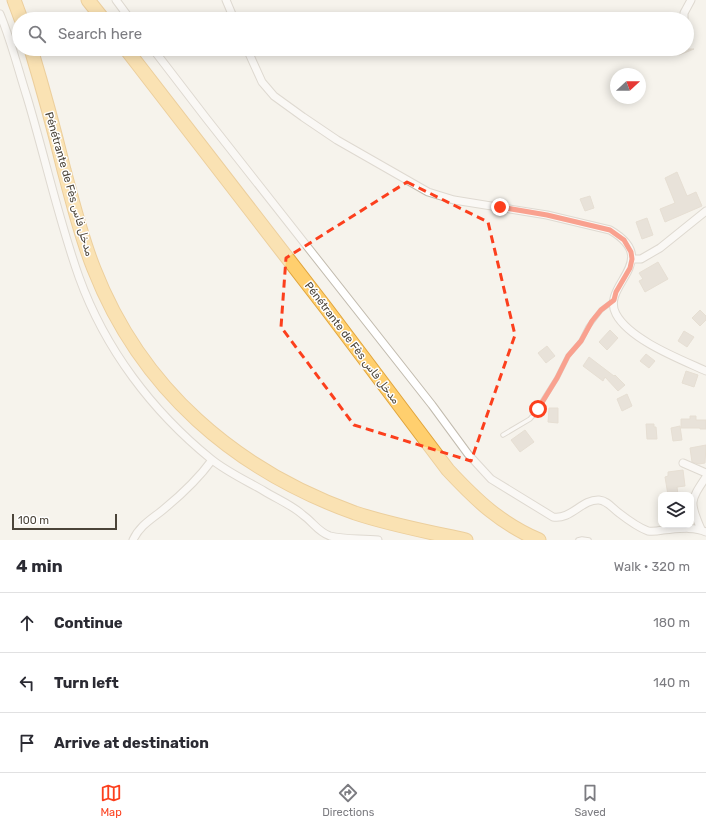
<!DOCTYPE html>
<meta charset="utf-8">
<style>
:root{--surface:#fff;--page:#f7f7f7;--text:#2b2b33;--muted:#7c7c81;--line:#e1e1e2;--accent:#fc3f1d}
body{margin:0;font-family:Rubik,"Noto Sans Arabic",sans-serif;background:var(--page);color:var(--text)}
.controls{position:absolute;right:12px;bottom:12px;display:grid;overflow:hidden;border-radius:8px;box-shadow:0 2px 10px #0003}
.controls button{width:36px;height:36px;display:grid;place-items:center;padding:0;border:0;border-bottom:1px solid var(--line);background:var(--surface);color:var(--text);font:20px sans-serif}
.compass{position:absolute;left:610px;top:68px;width:36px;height:36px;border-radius:50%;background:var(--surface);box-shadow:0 2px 10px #0003;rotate:69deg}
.scale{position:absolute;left:12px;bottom:10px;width:105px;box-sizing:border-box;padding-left:4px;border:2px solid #4b4439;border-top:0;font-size:11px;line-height:14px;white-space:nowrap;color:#4b4439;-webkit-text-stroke:3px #fff;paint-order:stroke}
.stop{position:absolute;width:12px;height:12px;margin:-9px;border:3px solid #fc3f1d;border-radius:50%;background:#fff}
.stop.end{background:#fc3f1d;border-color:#fff;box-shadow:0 1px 4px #0008}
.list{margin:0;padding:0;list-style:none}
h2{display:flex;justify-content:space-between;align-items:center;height:52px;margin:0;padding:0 16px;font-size:17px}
h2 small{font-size:13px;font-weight:400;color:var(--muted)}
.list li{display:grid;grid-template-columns:26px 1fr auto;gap:12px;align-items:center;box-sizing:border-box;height:60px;padding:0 16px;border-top:1px solid var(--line)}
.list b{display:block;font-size:15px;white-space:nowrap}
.list em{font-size:13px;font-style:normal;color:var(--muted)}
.icon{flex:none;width:22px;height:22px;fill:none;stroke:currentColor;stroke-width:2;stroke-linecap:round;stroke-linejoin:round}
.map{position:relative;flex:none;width:706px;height:540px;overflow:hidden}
.search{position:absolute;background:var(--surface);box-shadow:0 2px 10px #0003;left:12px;right:12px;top:12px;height:44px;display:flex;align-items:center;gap:10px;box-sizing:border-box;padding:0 14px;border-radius:22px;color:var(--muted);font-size:15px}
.sheet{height:232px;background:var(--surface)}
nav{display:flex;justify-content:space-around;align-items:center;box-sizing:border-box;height:56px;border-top:1px solid var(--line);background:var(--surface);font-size:11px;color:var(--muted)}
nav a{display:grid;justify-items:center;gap:2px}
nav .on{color:var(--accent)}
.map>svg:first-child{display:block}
.building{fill:#d8cfc1;stroke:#d3c7b4}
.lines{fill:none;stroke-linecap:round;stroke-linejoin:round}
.lane-casing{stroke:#c2bbae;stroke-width:5.5}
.street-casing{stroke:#c2bbae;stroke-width:9}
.highway-casing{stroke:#e0a43c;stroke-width:15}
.lane{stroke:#fff;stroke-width:3.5}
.street{stroke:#fff;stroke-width:7}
.highway{stroke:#ffcf6e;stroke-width:13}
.route{stroke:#fc3f1d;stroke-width:5}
.marked{fill:none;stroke:#fc3f1d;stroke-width:3;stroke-dasharray:8 5;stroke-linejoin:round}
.labels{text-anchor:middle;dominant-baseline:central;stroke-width:3;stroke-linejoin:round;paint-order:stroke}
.street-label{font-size:11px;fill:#4b4439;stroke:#fff}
</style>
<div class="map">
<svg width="706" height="540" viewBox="0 0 706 540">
<rect width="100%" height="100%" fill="#f6f3ec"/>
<path class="building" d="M676 49H694L679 55Z
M677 172 687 196 696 192 702 206 665 222 660 209 675 203 665 178Z
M590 196 594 208 585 211 580 199Z
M647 218 653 235 642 239 636 222Z
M658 262 668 279 645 292 639 281 643 279 639 273Z
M700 310 706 316V320L700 326 692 318Z
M610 330 618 338 607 350 599 342Z
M684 331 694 337 687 347 678 341Z
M547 346 555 356 546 363 538 353Z
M646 354 655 361 649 368 640 361Z
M589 357 614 376 615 375 625 385 618 391 605 377 603 381 583 366Z
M686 371 698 375 694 387 682 383Z
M627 394 632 406 622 411 617 399Z
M549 408H558V423L548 422Z
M690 416H696V420H706V429H700V428H681V419H690Z
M646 424H654V427H656L657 439H647Z
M680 426 682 440 673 441 671 428Z
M525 430 534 442 520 452 511 440Z
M706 445 705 463 699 464 692 462 690 448Z
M683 470 685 486 677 487 678 495H668L665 477 668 476V472Z"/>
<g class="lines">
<g class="lane-casing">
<path id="lane" d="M503 435 530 419 535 413 557 378 568 356 581 341 588 327 601 310 613 301
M578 540 582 539 589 540"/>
</g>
<g class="street-casing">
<path id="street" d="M116 0 130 19
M226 0 234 19
M0 14C11 40 18 69 27 97 45 157 58 218 79 277 105 349 152 411 211 459 227 472 247 481 264 491 277 499 292 505 303 515 313 522 318 532 330 536 345 540 362 538 378 540
M684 19V13L691 0
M687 30 688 32
M153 49 206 118 432 405 468 454 491 479 553 517C571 520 582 499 599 500 608 501 612 508 619 513 628 520 637 527 648 531 653 532 658 531 663 530 676 529 694 526 706 532
M247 49 262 82 274 96 303 117 337 140 428 192 454 200 547 215 610 230C663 261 600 285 616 314 630 340 680 359 706 371
M632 259H641L660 248 706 211
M683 463 706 473
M701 529C689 502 690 501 706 477
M133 540C140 525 152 519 164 509 181 495 199 478 212 460"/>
</g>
<g class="highway-casing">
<path id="highway" d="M14 0 21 19
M88 0 103 19
M31 49C43 89 54 129 64 170 73 203 81 237 94 269 141 389 235 470 355 513 391 525 429 532 466 540
M126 49 326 308 448 470C477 501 500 523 539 540"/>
</g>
<use href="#lane" class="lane"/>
<use href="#street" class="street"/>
<use href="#highway" class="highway"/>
</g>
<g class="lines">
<path class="route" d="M500 207 547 215 610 230 624 240 631 252 632 259 630 268 616 292 614 300 601 310 592 321 581 341 568 356 557 378 538 409"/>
</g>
<path d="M0 0H706V540H0ZM407 182 488 222 515 335 471 461 354 425 281 327 286 258Z" fill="#f6f3ec" fill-opacity=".55" fill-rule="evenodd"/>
<path class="marked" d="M407 182 488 222 515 335 471 461 354 425 281 327 286 258Z"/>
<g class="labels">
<g class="street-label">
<text transform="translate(69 184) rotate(74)">Pénétrante de Fès مدخل فاس</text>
<text transform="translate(352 343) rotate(53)">Pénétrante de Fès مدخل فاس</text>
</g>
</g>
</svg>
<div class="controls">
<button><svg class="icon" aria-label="layers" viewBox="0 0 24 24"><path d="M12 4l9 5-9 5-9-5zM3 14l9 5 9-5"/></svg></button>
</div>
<svg class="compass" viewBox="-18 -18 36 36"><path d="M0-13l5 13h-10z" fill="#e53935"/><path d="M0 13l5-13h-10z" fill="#7c7c81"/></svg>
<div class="scale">100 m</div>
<div class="stop" style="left:538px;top:409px"></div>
<div class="stop end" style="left:500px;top:207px"></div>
<div class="search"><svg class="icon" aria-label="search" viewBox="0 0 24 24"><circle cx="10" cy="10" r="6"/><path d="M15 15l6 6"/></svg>Search here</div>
</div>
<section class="sheet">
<h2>4 min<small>Walk · 320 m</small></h2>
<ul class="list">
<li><svg class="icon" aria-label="ahead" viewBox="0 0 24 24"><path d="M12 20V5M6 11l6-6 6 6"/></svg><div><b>Continue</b></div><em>180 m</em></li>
<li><svg class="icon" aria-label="left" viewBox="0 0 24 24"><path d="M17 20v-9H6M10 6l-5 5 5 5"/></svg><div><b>Turn left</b></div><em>140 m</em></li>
<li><svg class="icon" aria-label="arrive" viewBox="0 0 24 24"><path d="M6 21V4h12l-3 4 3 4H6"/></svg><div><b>Arrive at destination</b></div></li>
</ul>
</section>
<nav>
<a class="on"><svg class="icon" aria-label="map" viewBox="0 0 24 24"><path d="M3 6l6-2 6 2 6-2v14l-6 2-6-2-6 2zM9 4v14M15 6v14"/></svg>Map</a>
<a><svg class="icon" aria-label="directions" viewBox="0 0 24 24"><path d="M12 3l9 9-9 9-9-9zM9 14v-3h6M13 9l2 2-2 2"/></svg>Directions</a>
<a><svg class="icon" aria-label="saved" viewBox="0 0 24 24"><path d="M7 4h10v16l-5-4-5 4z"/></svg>Saved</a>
</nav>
